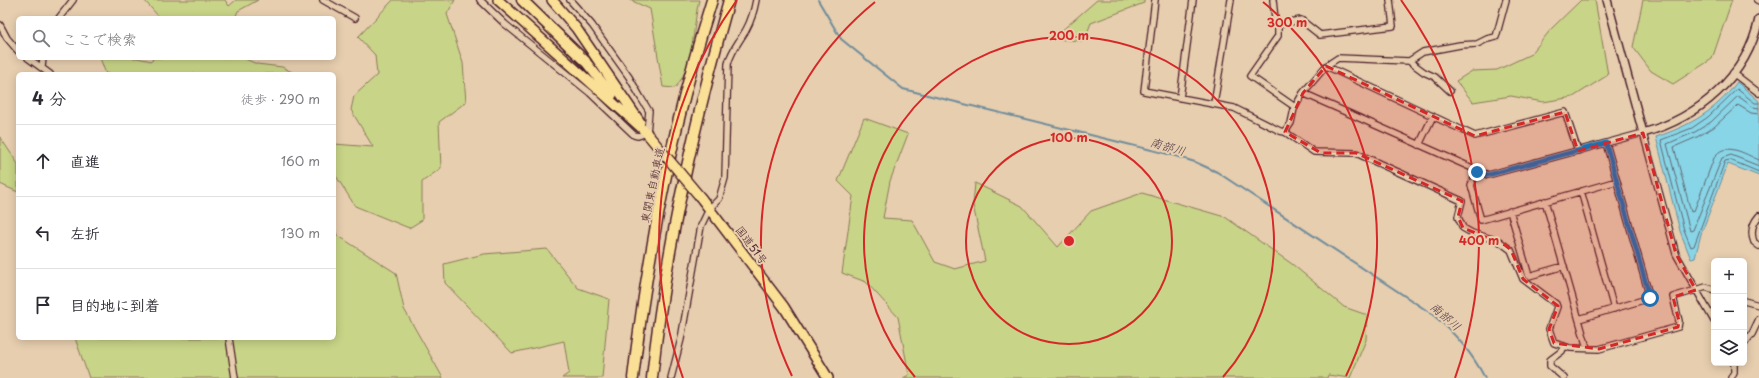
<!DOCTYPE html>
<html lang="ja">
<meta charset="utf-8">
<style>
:root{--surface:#fff;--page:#f7f7f7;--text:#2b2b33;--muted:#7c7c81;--line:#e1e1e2}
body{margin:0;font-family:"Playpen Sans","Klee One",sans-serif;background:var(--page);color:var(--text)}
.controls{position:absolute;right:12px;bottom:12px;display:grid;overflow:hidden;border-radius:6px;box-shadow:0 2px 10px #0003}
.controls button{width:36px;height:36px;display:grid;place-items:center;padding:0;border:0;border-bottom:1px solid var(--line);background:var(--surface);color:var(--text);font:20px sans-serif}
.stop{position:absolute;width:12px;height:12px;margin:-9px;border:3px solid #1f6fb2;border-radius:50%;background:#fff}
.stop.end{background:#1f6fb2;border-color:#fff;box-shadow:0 1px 4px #0008}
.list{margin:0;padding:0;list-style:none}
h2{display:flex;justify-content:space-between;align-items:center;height:52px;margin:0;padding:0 16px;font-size:17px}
h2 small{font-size:13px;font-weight:400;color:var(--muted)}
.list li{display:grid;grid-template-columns:26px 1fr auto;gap:12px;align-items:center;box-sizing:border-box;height:72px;padding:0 16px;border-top:1px solid var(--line)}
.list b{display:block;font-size:15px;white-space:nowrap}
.list em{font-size:13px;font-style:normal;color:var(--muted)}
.icon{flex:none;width:22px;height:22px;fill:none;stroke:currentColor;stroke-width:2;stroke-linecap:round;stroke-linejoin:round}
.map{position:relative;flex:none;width:1759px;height:378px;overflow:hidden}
.search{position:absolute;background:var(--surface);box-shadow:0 2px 10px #0003;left:16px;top:16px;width:320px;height:44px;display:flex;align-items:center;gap:10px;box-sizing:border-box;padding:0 14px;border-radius:6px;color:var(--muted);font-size:15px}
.panel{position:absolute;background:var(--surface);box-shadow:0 2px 10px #0003;left:16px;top:72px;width:320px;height:268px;border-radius:6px}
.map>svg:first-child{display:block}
.green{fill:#c8d487;stroke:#897a59}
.water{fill:#87d5e6;stroke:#6f8c9b}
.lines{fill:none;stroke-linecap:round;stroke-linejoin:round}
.shore{stroke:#626876;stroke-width:1}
.stream{stroke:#6f8c9b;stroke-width:2}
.minor-casing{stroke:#4a1f2b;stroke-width:8}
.tertiary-casing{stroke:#4a1f2b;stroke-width:10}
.trunk-casing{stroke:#4a1f2b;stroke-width:12}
.motorway-casing{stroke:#4a1f2b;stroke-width:13}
.minor{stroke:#e7ceaf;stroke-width:5.5}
.tertiary{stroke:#e7ceaf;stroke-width:7}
.trunk{stroke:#fadf96;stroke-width:9}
.motorway{stroke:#fadf96;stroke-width:10}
.trunk-bridge-casing{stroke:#4a1f2b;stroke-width:12;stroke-linecap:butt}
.trunk-bridge{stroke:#fadf96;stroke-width:9}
.route{stroke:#1f6fb2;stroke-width:5}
.marked{fill:#d62828;fill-opacity:0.2;stroke:#d62828;stroke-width:3;stroke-dasharray:8 5;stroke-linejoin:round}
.ring{fill:none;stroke:#d62828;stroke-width:2}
.labels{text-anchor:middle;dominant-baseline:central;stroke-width:4;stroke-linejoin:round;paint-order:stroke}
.street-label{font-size:11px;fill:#4a1f2b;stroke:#e7ceaf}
.water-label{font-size:12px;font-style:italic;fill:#533a47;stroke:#e7ceaf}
.centre{fill:#d62828;stroke:#e7ceaf;stroke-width:2}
.ring-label{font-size:12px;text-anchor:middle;font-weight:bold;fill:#d62828;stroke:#e7ceaf;stroke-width:4;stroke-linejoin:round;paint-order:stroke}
</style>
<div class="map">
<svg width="1759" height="378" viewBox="0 0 1759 378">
<rect width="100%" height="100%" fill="#e7ceaf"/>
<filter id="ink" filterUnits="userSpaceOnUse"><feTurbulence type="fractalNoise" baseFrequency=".025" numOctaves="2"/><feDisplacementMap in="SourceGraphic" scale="8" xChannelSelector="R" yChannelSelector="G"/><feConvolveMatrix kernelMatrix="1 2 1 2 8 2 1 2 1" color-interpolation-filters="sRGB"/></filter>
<g filter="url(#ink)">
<path class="green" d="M144 0H225L229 6 236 0H258L238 11 235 18H160Z
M393 0H455L447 14 463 63 466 102 439 122 441 168 422 182V220L409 228 355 206 334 173V144L373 147 351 110 354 96 377 75 375 55 358 37Z
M630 0H699C692 29 695 65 675 88L663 87 650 9Z
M1097 0H1144V3L1091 23 1084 41 1052 39Z
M1581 0H1595L1608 75 1573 97 1543 102 1511 96 1473 102 1456 81 1472 71 1497 70 1531 54 1552 28Z
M1643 0H1732L1712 59 1673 84 1651 71 1633 47Z
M100 58H137L152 61 153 58H243L257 64 282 67 296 74H106Z
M864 118 908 134 890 181 883 218 912 220 935 262 955 269 985 261 973 205 975 183 1022 206 1058 247 1091 211 1142 193 1225 217 1292 264 1344 307 1367 315 1366 340 1350 378 1328 375 1327 378H903L909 375 898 317 866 282 842 273 853 196 838 181Z
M0 137 18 164V192L0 184Z
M334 227 337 235 396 273 404 309 443 378H89L75 338H334Z
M547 249 578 288 609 299 602 378H562L569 373 564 341 512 353 445 283 444 264 484 254Z"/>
<path class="water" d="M1737 82 1759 101V176L1728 164 1701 234 1695 258 1691 259 1680 231 1656 137C1689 126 1716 111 1737 82Z"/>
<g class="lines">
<path class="shore" d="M1759 103H1755L1737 89 1708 117 1692 128 1661 140 1684 230 1691 247 1694 246 1725 161 1730 160 1759 172
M1759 108 1753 107 1738 96 1711 122 1695 132 1667 144 1690 231 1693 230 1722 158 1731 155 1759 166
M1759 114 1751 113 1738 105 1714 127 1697 137 1674 147 1691 212 1694 211 1714 158C1724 140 1745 154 1759 160"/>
<path class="stream" d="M818 0 841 39 903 89 1172 155 1195 162 1217 172 1432 314C1454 332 1472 353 1485 378"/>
<g class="minor-casing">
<path id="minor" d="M323 0 355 18
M480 0 505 24 590 93 634 135 638 136 647 133 649 111 641 98 629 77 592 25 570 0
M1155 0 1144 91 1234 108 1280 131 1285 132
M1273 0 1275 19 1278 27V36L1250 76 1295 107
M1757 0 1759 1
M59 18 73 0
M1277 24 1301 20 1320 35 1393 26 1390 0
M0 25 7 38 18 51
M28 58 50 74
M1409 61 1423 52 1460 45 1477 44 1487 39 1496 37 1506 0
M1326 66 1475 136 1565 112 1578 151
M42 67 43 58
M1733 73 1759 93
M1450 91 1435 77 1424 72 1409 61 1338 58 1326 66 1303 93 1294 109 1291 123 1285 132 1314 152 1356 153 1462 201 1458 217 1463 228 1472 233 1499 241 1511 250 1523 279 1556 304 1557 307 1549 329 1554 343 1570 348 1599 349 1678 327 1679 321 1673 297 1706 287 1714 290
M1303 93 1488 175 1643 133 1676 254 1714 321
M1180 98 1193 0
M1214 104 1231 0
M1419 145 1433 116
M1477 172 1471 185 1481 220 1617 181
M1581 191 1614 309
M1545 201 1587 348
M1510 211 1529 276 1564 266
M1759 216C1752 224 1750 232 1754 242L1759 246
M1744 301 1759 305
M1579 319 1650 298 1606 143
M229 338 235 378
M1744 344 1752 334 1759 319
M1564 346 1562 351 1550 360V366L1564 378
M671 378 681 339 701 226 709 209 719 199 725 178 728 64C731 51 739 42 746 30 751 21 754 11 756 0
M1731 378 1734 372V363"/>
</g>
<g class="tertiary-casing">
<path id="tertiary" d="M1607 0 1643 133C1698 118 1747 77 1759 19"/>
</g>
<g class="trunk-casing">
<path id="trunk" d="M498 0 647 133
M552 0 576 28 640 122
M585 61 612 95
M701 198 784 307 828 378"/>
</g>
<g class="motorway-casing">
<path id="motorway" d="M522 0 585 61
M633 378C648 250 673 123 712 0
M652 378C665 250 694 124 729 0"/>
</g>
<use href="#minor" class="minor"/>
<use href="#tertiary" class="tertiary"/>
<use href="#trunk" class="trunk"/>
<use href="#motorway" class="motorway"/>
<g class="trunk-bridge-casing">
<path id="trunk-bridge" d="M649 136 701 198"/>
</g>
<use href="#trunk-bridge" class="trunk-bridge"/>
</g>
</g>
<g class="lines" filter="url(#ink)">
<path class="route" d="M1477 172 1488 175 1606 143 1650 298"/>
</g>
<path class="marked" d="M1326 66 1475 136 1565 112 1578 151 1643 133 1676 254 1696 290 1673 297 1679 321 1678 327 1599 349 1554 343 1549 329 1558 306 1523 279 1511 250 1505 245 1463 228 1458 217 1462 201 1356 153H1321L1285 132 1303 93Z"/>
<g class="ring">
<circle cx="1069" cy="241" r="103"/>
<path d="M915 377A205 205 0 1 1 1223 377"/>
<path d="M792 376A308 308 0 0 1 875 2M1263 2A308 308 0 0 1 1346 376"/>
<path d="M683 378A410 410 0 0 1 737 0M1401 0A410 410 0 0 1 1455 378"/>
</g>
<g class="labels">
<g class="street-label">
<text transform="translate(652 185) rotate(-78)">東関東自動車道</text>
<text transform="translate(752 245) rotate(53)">国道51号</text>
</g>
<g class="water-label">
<text transform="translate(1168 146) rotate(16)">南部川</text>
<text transform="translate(1446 316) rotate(41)">南部川</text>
</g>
</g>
<circle cx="1069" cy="241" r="6" class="centre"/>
<g class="ring-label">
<text x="1287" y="27">300 m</text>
<text x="1069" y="40">200 m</text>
<text x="1069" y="142">100 m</text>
<text x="1479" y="245">400 m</text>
</g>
</svg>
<div class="controls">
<button>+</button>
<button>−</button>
<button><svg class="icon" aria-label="layers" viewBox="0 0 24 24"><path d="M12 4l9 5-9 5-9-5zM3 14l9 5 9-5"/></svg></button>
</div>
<div class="stop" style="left:1650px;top:298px"></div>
<div class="stop end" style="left:1477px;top:172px"></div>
<div class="search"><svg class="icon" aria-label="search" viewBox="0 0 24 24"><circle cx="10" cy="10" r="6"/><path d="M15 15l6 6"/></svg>ここで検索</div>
<section class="panel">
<h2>4 分<small>徒歩 · 290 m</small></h2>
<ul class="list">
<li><svg class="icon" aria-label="ahead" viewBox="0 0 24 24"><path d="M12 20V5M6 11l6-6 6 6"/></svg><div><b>直進</b></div><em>160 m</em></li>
<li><svg class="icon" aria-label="left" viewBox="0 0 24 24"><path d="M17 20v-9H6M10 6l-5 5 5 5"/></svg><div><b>左折</b></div><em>130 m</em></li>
<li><svg class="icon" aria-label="arrive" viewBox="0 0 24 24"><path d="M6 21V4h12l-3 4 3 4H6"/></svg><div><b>目的地に到着</b></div></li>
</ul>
</section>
</div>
